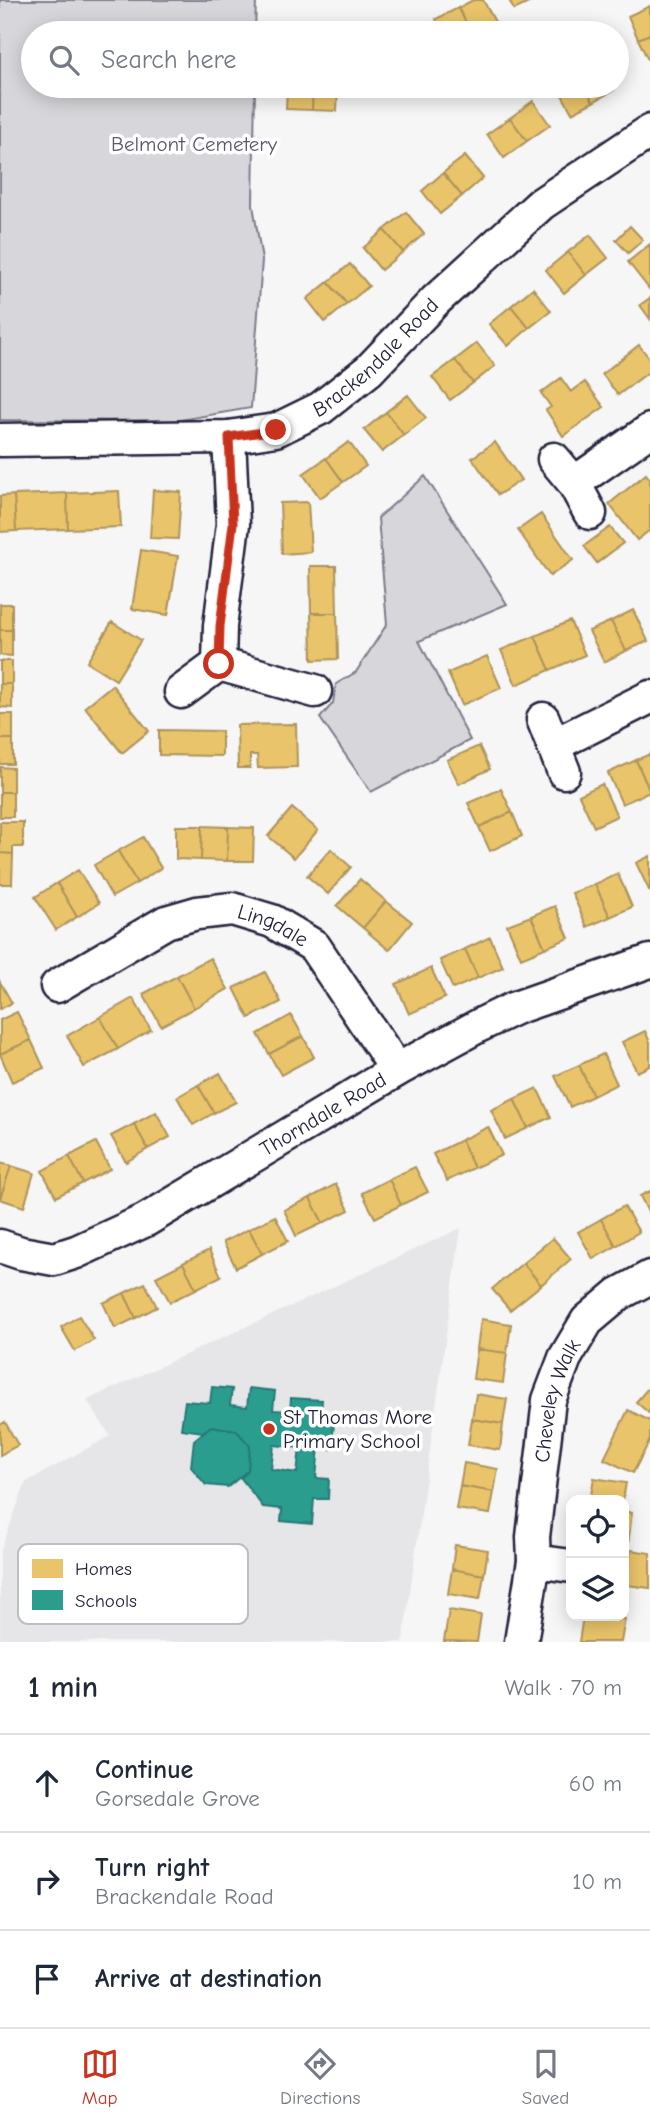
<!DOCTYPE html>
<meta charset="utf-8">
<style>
:root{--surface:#fff;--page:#f6f6f7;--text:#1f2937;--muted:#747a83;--line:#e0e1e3;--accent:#c8321e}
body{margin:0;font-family:"Comic Neue",sans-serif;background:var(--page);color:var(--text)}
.controls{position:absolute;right:21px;bottom:21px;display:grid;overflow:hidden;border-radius:14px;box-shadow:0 4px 18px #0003}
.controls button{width:63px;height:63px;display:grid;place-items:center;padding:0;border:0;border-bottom:2px solid var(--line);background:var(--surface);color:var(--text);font:35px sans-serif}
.stop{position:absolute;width:21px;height:21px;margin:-16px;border:5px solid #c8321e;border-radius:50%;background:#fff}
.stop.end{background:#c8321e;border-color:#fff;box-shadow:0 2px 7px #0008}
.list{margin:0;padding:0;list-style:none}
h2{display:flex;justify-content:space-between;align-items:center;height:91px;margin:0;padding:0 28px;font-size:30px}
h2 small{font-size:23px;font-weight:400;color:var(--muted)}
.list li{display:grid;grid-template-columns:46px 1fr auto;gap:21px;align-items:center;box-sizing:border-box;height:98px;padding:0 28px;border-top:2px solid var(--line)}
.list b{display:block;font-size:26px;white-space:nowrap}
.list p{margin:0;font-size:23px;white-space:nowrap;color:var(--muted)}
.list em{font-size:23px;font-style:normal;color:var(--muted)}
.icon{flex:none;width:38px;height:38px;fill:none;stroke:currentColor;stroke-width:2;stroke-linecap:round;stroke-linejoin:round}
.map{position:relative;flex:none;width:650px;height:1642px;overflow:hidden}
.search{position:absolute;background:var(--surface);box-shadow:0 4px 18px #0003;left:21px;right:21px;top:21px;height:77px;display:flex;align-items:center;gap:18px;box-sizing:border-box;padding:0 24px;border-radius:38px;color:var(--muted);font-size:26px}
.sheet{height:385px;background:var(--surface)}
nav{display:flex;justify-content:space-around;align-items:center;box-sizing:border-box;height:98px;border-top:2px solid var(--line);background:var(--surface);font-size:19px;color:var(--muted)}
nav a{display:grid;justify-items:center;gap:4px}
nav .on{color:var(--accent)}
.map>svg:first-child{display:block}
.built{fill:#e6e6e9}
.green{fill:#d7d7db;stroke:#7c7c8b;stroke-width:2}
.homes{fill:#e9c46a;stroke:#ad935c;stroke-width:2}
.schools{fill:#2a9d8f;stroke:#287876;stroke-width:2;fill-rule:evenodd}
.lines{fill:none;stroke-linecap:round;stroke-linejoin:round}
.minor-casing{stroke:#22223b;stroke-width:37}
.minor{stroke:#fff;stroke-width:32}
.route{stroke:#c8321e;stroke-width:9}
.poi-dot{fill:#c8321e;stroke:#fff;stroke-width:2.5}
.labels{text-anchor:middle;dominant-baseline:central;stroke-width:7;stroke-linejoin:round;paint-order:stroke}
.park-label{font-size:21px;fill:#58586b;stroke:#fff}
.street-label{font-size:21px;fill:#22223b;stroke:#fff}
.poi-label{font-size:21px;fill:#22223b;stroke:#fff;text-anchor:start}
.key{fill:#fff;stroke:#bdbdc4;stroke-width:2}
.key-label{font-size:19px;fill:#22223b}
</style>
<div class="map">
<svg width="650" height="1642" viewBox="0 0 650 1642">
<rect width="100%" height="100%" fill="#f6f6f7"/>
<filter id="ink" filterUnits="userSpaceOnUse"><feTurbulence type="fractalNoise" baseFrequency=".0143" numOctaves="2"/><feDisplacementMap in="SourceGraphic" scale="14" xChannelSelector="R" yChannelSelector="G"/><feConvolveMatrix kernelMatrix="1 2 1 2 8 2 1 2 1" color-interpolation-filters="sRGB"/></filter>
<g filter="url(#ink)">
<path class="built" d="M461 1228 403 1642H0V1552L26 1482 110 1436 87 1400Z"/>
<path class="green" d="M0 0H256L255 33H33V86H255L253 205 262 260 251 408 174 421 0 420Z
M425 476 507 604 419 641 470 740 371 792 320 718 333 703 336 684 356 672 387 624 378 518Z"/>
<path class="homes" d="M473 0H483L499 29 491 33H472L458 8Z
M509 0H535L514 10Z
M650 6V34L638 39 628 16Z
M458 8 472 33H443L436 19Z
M650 34V62H649L638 39Z
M287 86H313L312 110 286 109Z
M313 86H338L337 111 312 110Z
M379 86H404L383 95Z
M557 86H585L593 102 572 113Z
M585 86H612L614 90 593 102Z
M533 101 550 125 527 141 510 118Z
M510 118 527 141 504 158 487 134Z
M465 156 483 178 462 196 443 173Z
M443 173 462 196 440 214 422 191Z
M406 212 424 234 403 252 384 230Z
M630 226 643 240 628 253 616 240Z
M384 230 403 252 381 270 363 248Z
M590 235 608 258 586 275 568 252Z
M650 244V290L628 262Z
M568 252 586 275 564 293 546 270Z
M350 264 369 286 347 304 328 282Z
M328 282 347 304 325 322 307 299Z
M533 288 551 311 529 328 511 306Z
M650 298V319L640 305Z
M511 306 529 328 508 346 489 324Z
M477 343 495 366 473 383 455 360Z
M639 345 650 359V371L618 395 602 374Z
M455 360 473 383 450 400 432 377Z
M561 378 571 392 585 382 604 407 563 436 546 410 551 407 541 393Z
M408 395 426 418 404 435 386 412Z
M386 412 404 435 382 452 364 430Z
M349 442 366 466 343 482 326 458Z
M495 442 521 480 498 495 472 458Z
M326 458 343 482 320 498 303 474Z
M646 474 650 479V530L637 540 609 504Z
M153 490 181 492 178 539 150 538Z
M119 491 121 527 68 529 67 493Z
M67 493 68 529 16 531 14 495Z
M14 495 16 531 0 532V496Z
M308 502 311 552 282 554 280 503Z
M541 514 573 560 550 576 518 530Z
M610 527 623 543 597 563 584 546Z
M141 550 178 556 168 615 132 609Z
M310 566H336L337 613H311Z
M0 604H12V630H0Z
M633 610 648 641 626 651 611 621Z
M311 613H337L338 659 312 660Z
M570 621 585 655 550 670 535 636Z
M611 621 626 651 604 662 589 631Z
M112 622 141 640 116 680 87 662Z
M0 630H12V656L0 655Z
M535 636 550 670 516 685 501 650Z
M487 656 501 688 462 705 448 673Z
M0 661H12V684H0Z
M0 684H12V708L0 707Z
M112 685 149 731 122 753 85 707Z
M0 714H13V739H0Z
M296 724 297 767 258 768 257 755H250V768H238L237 725Z
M159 730 222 731V756L159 755Z
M0 739H13V764H0Z
M479 746 490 769 459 784 447 760Z
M650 754V792L636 760Z
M636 760 650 792 622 804 608 773Z
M0 767 13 768V792H0Z
M602 784 617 816 594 827 579 795Z
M501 789 512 812 479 827 468 803Z
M0 792H13V817H0Z
M292 808 318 830 294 858 268 836Z
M512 812 522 836 490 851 479 827Z
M0 822H23V847H13V854L0 853Z
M176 826H202L201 860 176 859Z
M202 826 228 827 227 861 201 860Z
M228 827 254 828 253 861H227Z
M143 837 161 868 137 883 118 851Z
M331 849 351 867 328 894 307 876Z
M118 851 137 883 112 897 94 865Z
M0 853 13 854 12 884H0Z
M650 856V892L636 863Z
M78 870 99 903 77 917 57 883Z
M618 874 632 907 610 917 595 884Z
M360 879 386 901 363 928 337 906Z
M57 883 77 917 56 930 35 897Z
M595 884 610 917 587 927 572 893Z
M386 901 412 922 389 950 363 928Z
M555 906 569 938 545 948 531 916Z
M531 916 545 948 521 958 507 925Z
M490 937 503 967 478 978 465 949Z
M465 949 478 978 453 989 440 960Z
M210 958 228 989 194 1008 177 976Z
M431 968 445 998 409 1014 396 984Z
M265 972 281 1002 249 1018 234 988Z
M177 976 194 1008 161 1026 143 994Z
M0 982 12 1003 0 1009Z
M133 998 151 1030 118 1049 100 1017Z
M17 1012 31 1040 0 1054V1020Z
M291 1015 303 1036 269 1054 258 1034Z
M100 1017 118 1049 84 1067 67 1036Z
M645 1031 650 1042V1066L637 1072 622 1042Z
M303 1036 314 1057 281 1075 269 1054Z
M31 1040 44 1068 12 1082 0 1054Z
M603 1054 617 1084 593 1096 579 1065Z
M579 1065 593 1096 570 1107 555 1076Z
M220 1073 236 1102 214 1113 198 1085Z
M198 1085 214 1113 193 1125 177 1097Z
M537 1088 551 1117 528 1128 514 1099Z
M514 1099 528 1128 505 1139 491 1110Z
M156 1112 170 1137 148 1149 134 1124Z
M134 1124 148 1149 126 1162 111 1136Z
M488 1127 502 1155 474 1168 461 1140Z
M461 1140 474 1168 447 1181 433 1154Z
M96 1142 110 1169 83 1183 69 1156Z
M69 1156 83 1183 56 1197 42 1171Z
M0 1163 11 1166 0 1199Z
M11 1166 34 1173 24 1207 0 1199Z
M415 1167 428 1192 401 1205 389 1179Z
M389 1179 401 1205 375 1218 362 1193Z
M336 1184 349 1210 323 1223 310 1198Z
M650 1191V1216L640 1196Z
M310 1198 323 1223 296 1236 284 1210Z
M624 1206 639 1232 616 1246 601 1219Z
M275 1216 288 1241 262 1254 249 1229Z
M601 1219 616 1246 593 1259 578 1232Z
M249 1229 262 1254 236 1268 223 1242Z
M553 1238 571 1259 541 1285 523 1263Z
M209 1250 221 1276 196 1289 183 1263Z
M183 1263 196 1289 170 1302 156 1277Z
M523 1263 541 1285 510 1310 492 1289Z
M145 1283 157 1307 136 1318 124 1293Z
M124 1293 136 1318 115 1328 103 1303Z
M79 1316 94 1340 75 1351 61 1327Z
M481 1319 511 1324 507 1353 477 1349Z
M477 1349 507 1353 503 1383 473 1379Z
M650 1386V1414L636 1402Z
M476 1394 507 1399 503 1424 472 1419Z
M628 1410 650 1421V1440L633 1473 604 1459Z
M472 1419 503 1424 500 1450 468 1445Z
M5 1422 18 1445 0 1455V1425Z
M464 1463 498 1469 494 1492 460 1486Z
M594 1478 626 1483 623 1500H590Z
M460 1486 494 1492 490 1514 456 1509Z
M624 1511 632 1513 628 1545 624 1544Z
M455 1545 488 1550 484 1575 452 1569Z
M631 1550 650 1553V1588L626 1585Z
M452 1569 484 1575 480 1599 448 1594Z
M449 1610 481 1615 477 1642 444 1641Z
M583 1616 625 1619 621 1642H579Z"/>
<path class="schools" d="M212 1387 232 1389 230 1405 247 1407 249 1388 275 1391 273 1410 290 1411 291 1398 322 1400 320 1423 334 1425 331 1449 319 1447 316 1478 329 1479 328 1499H314L312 1524 281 1521 282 1509 263 1507 241 1478 248 1470 250 1446 236 1430 211 1426 203 1432 181 1429 185 1401 210 1403ZM274 1445 300 1448 297 1473 271 1469Z
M211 1426 236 1430 250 1446 248 1470 228 1487 206 1485 191 1467 194 1440Z"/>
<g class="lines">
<g class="minor-casing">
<g id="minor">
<path id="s1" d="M0 440 229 437 276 430 321 408 369 370 435 301 541 204 650 131"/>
<path d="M554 459 574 483 590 513"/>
<path d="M574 483 650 430"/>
<path d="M219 664 220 626 233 524 229 437"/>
<path d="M181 692 219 664 315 691"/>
<path d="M543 719 564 772"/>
<path d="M554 745 650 697"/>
<path id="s2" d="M57 986 166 922 197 913 232 909 272 921 314 946 397 1070"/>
<path id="s3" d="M0 1246 21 1253 54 1259 76 1252 146 1220 397 1070 480 1025 515 1008 650 961"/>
<path d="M534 1561 571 1566"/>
<path id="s4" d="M521 1642 534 1561 533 1537 549 1400 565 1358 587 1321 619 1294 650 1277"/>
</g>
</g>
<use href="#minor" class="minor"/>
</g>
</g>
<g class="lines" filter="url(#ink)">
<path class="route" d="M219 664 220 626 233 524 229 437 276 430"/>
</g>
<circle class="poi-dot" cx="269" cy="1429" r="7"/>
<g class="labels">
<g class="park-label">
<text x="194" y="144">Belmont Cemetery</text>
</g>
<g class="street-label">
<text stroke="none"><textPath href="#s1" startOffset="401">Brackendale Road</textPath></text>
<text stroke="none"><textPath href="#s2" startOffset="238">Lingdale</textPath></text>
<text stroke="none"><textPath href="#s3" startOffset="362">Thorndale Road</textPath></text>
<text stroke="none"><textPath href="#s4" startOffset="245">Cheveley Walk</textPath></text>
</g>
<g class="poi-label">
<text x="283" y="1417">St Thomas More<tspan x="283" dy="24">Primary School</tspan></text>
</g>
</g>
<rect x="18" y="1544" width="230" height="80" rx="10" class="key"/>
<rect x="32" y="1559" width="31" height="19" fill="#e9c46a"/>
<rect x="32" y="1590" width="31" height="20" fill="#2a9d8f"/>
<g class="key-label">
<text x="75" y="1575">Homes</text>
<text x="75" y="1607">Schools</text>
</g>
</svg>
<div class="controls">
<button><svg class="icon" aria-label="locate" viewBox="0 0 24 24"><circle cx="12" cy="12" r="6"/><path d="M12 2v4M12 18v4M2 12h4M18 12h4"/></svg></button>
<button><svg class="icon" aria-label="layers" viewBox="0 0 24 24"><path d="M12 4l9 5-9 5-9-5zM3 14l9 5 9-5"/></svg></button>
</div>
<div class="stop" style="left:219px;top:664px"></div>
<div class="stop end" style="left:276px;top:430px"></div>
<div class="search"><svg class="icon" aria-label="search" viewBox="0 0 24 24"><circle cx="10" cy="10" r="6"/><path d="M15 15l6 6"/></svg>Search here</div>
</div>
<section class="sheet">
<h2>1 min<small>Walk · 70 m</small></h2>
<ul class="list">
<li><svg class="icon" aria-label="ahead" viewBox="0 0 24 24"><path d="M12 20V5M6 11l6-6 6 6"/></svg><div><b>Continue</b><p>Gorsedale Grove</p></div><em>60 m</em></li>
<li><svg class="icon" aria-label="right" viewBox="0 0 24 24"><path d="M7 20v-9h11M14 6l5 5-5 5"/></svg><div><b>Turn right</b><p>Brackendale Road</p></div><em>10 m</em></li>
<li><svg class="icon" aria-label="arrive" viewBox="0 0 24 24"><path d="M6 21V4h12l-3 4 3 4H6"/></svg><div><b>Arrive at destination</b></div></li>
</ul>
</section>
<nav>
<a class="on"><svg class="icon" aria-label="map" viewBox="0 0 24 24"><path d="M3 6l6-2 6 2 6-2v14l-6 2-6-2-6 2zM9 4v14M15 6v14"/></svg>Map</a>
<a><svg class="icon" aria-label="directions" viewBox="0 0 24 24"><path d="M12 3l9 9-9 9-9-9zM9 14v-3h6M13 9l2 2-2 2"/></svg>Directions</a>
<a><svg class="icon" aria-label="saved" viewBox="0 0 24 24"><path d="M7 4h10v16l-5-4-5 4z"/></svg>Saved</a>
</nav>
